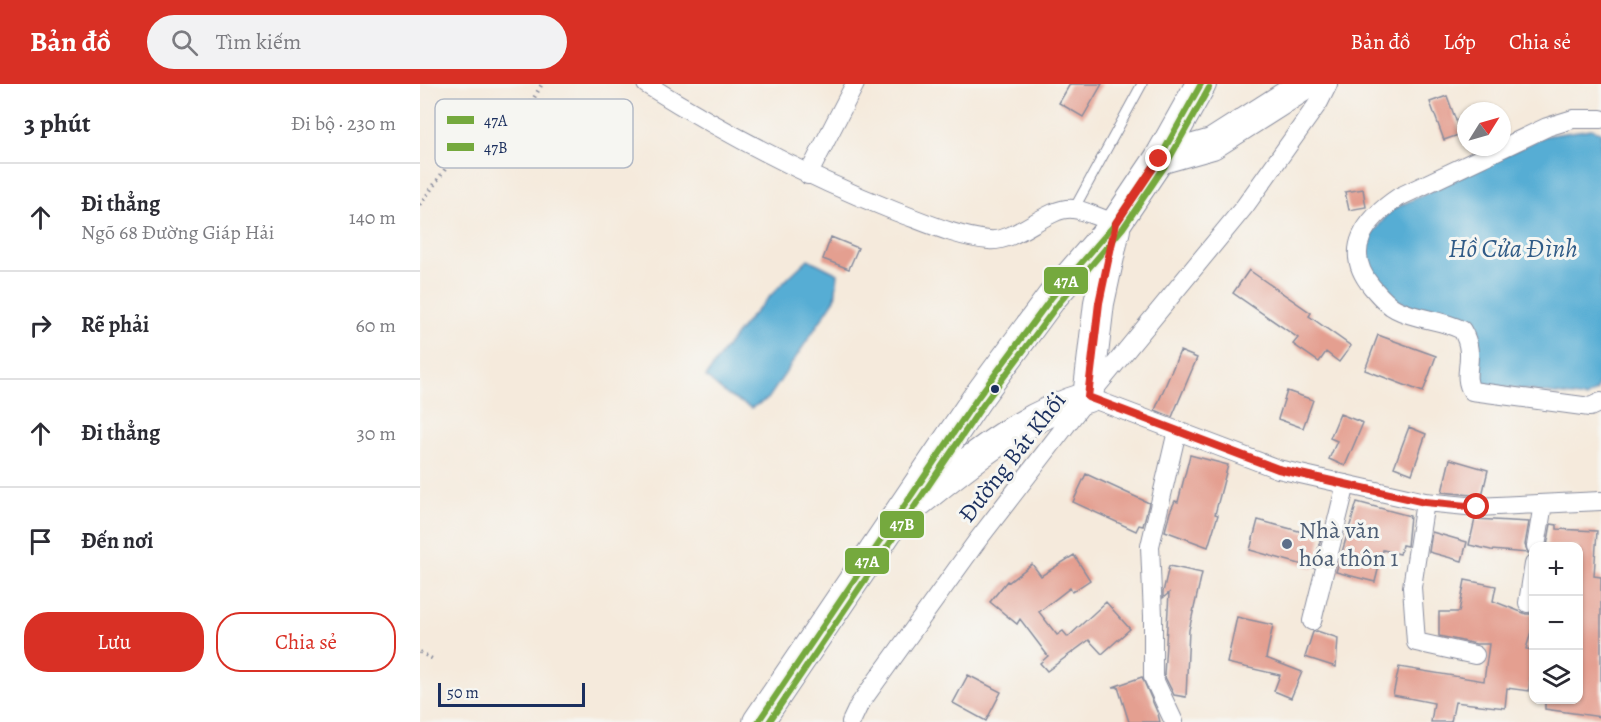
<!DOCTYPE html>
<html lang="vi">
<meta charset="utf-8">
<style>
:root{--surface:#fff;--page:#f2f2f3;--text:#2b2b33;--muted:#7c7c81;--line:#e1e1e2;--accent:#d93025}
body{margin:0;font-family:Alegreya,serif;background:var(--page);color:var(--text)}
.controls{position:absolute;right:18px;bottom:18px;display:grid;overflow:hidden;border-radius:12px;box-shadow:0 2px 4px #0004}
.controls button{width:54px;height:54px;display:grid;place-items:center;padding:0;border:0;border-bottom:2px solid var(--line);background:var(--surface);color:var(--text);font:30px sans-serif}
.compass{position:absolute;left:1037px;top:18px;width:54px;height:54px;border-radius:50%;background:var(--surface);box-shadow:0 2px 4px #0004;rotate:53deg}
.scale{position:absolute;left:18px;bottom:15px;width:147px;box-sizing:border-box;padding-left:6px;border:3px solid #1b2f5e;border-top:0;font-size:16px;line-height:21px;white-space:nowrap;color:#1b2f5e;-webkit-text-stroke:4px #f6f6f2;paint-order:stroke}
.stop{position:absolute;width:18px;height:18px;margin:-14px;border:4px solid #d93025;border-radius:50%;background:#fff}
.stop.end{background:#d93025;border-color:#fff;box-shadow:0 2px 6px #0008}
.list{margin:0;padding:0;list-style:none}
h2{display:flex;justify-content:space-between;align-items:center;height:78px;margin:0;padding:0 24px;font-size:26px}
h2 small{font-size:20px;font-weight:400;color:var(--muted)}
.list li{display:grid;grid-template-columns:39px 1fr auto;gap:18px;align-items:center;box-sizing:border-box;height:108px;padding:0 24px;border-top:2px solid var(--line)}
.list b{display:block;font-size:22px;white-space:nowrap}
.list p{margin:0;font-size:20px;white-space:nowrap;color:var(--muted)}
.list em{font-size:20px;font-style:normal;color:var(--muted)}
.actions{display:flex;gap:12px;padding:18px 24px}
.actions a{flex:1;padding:14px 0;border:2px solid var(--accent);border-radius:24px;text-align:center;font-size:21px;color:var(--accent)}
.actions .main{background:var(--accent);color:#fff}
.icon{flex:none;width:33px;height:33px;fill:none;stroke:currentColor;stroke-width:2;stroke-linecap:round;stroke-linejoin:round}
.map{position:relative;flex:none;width:1181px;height:638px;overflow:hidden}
header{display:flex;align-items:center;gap:36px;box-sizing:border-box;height:84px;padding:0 30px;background:var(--accent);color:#fff}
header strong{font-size:28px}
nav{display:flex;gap:33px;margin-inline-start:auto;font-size:21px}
.search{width:420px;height:54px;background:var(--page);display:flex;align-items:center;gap:15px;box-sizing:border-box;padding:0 21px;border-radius:33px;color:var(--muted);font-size:22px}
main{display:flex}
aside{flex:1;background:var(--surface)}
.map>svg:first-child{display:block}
.water{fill:#57add4;stroke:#396e99;stroke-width:1.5}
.building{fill:#e49f90}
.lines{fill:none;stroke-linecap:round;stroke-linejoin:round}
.service-casing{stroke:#888c9d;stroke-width:11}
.minor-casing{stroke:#888c9d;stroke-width:20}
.primary-casing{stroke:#888c9d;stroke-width:32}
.path{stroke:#888c9d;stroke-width:4;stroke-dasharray:1.5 4.5;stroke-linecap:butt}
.service{stroke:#fff;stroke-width:9}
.minor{stroke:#fff;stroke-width:18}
.primary{stroke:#fff;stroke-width:30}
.bus-1-casing{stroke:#f6f6f2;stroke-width:10}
.bus-2-casing{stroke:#f6f6f2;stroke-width:10}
.bus-1{stroke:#75a93e;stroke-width:6}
.bus-2{stroke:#75a93e;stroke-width:6}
.route{stroke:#d93025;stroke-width:8}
.bus-dot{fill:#1b2f5e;stroke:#f6f6f2;stroke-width:2}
.service-dot{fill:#5c6f8a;stroke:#f6f6f2;stroke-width:2}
.labels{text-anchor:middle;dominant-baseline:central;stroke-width:6;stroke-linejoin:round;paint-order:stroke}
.street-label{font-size:24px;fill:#1b2f5e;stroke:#f6f6f2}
.service-label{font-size:24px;fill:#4e5e75;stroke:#f6f6f2;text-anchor:start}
.water-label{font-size:26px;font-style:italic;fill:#305b87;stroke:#f6f6f2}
.key{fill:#f6f6f2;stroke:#b4bac6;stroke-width:1.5}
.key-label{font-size:16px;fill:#1b2f5e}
.line-badge{stroke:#f6f6f2;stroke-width:2}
.badge-label{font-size:16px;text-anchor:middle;font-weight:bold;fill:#fff}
</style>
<header>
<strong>Bản đồ</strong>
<div class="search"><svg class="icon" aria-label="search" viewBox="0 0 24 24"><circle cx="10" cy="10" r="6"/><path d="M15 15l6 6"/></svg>Tìm kiếm</div>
<nav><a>Bản đồ</a><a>Lớp</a><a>Chia sẻ</a></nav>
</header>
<main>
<aside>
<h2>3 phút<small>Đi bộ · 230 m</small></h2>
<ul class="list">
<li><svg class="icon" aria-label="ahead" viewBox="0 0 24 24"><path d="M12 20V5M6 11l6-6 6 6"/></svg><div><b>Đi thẳng</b><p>Ngõ 68 Đường Giáp Hải</p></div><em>140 m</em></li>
<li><svg class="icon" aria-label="right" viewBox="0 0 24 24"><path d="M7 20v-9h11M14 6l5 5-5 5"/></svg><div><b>Rẽ phải</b></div><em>60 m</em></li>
<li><svg class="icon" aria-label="ahead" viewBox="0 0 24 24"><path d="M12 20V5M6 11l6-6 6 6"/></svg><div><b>Đi thẳng</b></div><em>30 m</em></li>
<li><svg class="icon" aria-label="arrive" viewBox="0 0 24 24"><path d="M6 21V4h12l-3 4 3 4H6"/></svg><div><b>Đến nơi</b></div></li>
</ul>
<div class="actions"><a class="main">Lưu</a><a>Chia sẻ</a></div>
</aside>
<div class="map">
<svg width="1181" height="638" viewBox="0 0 1181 638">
<rect width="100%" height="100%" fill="#f6f6f2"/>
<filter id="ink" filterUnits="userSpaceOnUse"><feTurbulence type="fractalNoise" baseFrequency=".0167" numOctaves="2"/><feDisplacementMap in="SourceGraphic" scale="12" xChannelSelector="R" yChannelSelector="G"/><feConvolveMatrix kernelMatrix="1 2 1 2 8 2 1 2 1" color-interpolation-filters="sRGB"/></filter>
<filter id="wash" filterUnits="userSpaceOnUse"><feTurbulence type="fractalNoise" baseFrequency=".008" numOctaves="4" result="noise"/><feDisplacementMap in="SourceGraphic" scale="24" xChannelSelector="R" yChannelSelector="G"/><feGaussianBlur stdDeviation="1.35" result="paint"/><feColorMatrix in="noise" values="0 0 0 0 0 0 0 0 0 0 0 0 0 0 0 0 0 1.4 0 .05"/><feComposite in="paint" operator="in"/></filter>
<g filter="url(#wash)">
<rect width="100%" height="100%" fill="#f5eadc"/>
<path class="water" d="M1171 45 1181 48V291L1177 306 1166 314 1059 300 1055 293 1059 267 1058 253 1050 243 989 222 971 213 955 199 944 166 949 154 971 126 1125 52Z
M388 175 418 190 415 215 348 315 331 324 307 311 286 293C313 249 350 210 388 175Z"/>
<g id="blocks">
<path class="building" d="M650 0H682L663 33 639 19Z
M1027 12 1041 50 1024 56 1010 18Z
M943 105 946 123 929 126 925 108Z
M411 153 438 164 429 185 403 175Z
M829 186 891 229 889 232 931 262 919 278 906 268 899 278 873 260 878 254 813 209Z
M958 251 1016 272 1003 308 945 286Z
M760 267 777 274 752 333 735 326Z
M867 307 893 316 883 344 858 335Z
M920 330 943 339 925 382 909 375 917 357 910 354Z
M989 343 1006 350 992 390 974 383Z
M770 371 808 381 795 430 798 431 788 463 745 447 750 428 755 417 758 418Z
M1030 375 1068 386 1062 412 1022 408Z
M666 390 729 419 723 442 719 441 716 447 653 418Z
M937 418 990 432 987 462 982 461 980 470 963 466 955 498 916 488Z
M1055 435 1109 438 1105 461 1108 469 1071 466 1049 461Z
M838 436 901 453 894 484 830 466Z
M1131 440 1137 441V445L1177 447 1174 492 1181 493V633L1125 625V615H1158V462H1127Z
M1012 448 1047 458 1042 477 1009 468Z
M654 471 670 496 652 508 650 504 619 528 637 551 643 547 648 553 686 518 710 545 682 570 669 556 627 587 620 579 628 572 600 535 597 540 570 518 587 497 589 498 612 480 621 492Z
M749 482 782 489 769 546 766 613 754 611 744 591 749 509 743 514V508Z
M1045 496 1076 502 1073 517 1106 530H1113V541L1106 565 1113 566 1109 607 1087 604 1085 624 1035 618 1031 638H1011L1014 619 973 611 979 583 1064 597 1069 560H1056L1019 552V528H1039Z
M817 533 853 541 846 574 882 588 871 614 854 607 860 591 807 579Z
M897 547 918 554 916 583 885 573 893 548Z
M548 591 581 608 566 637 533 619Z
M722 593 738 630 740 638H709L698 603H693Z"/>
</g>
</g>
<g filter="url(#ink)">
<use href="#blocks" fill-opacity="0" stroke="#888c9d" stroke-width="1.5"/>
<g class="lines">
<g class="service-casing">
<path id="service" d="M654 125 722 0"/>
</g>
<g class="minor-casing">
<path id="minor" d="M226 0C306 50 390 94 477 128 507 139 537 153 569 156 596 159 628 122 653 125 665 126 683 136 696 139
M1181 35H1153L1127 43 979 113C946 135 921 166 952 203 959 211 966 220 976 225 997 236 1021 235 1042 246 1058 273 1040 290 1052 307L1170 323 1181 318
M388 91 435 0
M668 313 858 385 1005 418 1057 423 1181 417
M1005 418 992 503 996 558 1055 571
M1116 462 1123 420
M1108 519 1114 480
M892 537 926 400
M431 638 439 621 557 457 668 313 825 122 899 18 908 0
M754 638 733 593V532L730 462 757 347"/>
</g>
<g class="primary-casing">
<path id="primary" d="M739 75 792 60 886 0
M494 421C548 378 600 333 668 313L679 219 695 145
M338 638 556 316 632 213 696 139 739 75 781 0"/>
</g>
<path class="path" d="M0 121 28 81 54 59 91 45 107 26 122 0
M0 568 12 575"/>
<use href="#service" class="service"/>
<use href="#minor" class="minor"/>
<use href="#primary" class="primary"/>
<g class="bus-1-casing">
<path id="bus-1" d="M338 638 556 316 632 213 696 139 739 75 781 0"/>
</g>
<g class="bus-2-casing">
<path id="bus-2" d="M349 638 563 321 639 219 703 144 747 79 789 4"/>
</g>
<use href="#bus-1" class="bus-1"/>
<use href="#bus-2" class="bus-2"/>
</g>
</g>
<g class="lines" filter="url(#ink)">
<path class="route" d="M739 75 696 139 679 219 668 313 858 385 1005 418 1057 423"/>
</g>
<circle class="bus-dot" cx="575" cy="305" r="5"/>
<circle class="service-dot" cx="867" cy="460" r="6"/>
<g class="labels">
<g class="street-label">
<text transform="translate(592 373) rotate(-52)">Đường Bát Khối</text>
</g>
<g class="service-label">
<text x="879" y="446">Nhà văn<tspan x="879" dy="28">hóa thôn 1</tspan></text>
</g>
<g class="water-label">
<text x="1093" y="164">Hồ Cửa Đình</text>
</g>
</g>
<rect x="15" y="15" width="198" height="69" rx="9" class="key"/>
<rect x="27" y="32" width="27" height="8" fill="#75a93e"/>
<rect x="27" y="59" width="27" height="8" fill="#75a93e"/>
<g class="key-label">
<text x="64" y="42">47A</text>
<text x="64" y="69">47B</text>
</g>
<g class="line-badge">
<rect x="623" y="182" width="46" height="29" rx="6" fill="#75a93e"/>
<rect x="459" y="426" width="46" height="29" rx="6" fill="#75a93e"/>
<rect x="424" y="463" width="46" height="28" rx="6" fill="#75a93e"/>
</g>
<g class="badge-label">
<text x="646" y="203">47A</text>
<text x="482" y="446">47B</text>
<text x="447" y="483">47A</text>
</g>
</svg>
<div class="controls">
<button>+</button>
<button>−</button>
<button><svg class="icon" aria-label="layers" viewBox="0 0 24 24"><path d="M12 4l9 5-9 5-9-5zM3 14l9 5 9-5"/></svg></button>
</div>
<svg class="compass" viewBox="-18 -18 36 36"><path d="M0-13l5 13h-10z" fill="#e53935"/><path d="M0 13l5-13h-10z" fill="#7c7c81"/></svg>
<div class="scale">50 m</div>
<div class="stop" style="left:1057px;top:423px"></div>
<div class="stop end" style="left:739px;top:75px"></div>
</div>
</main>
